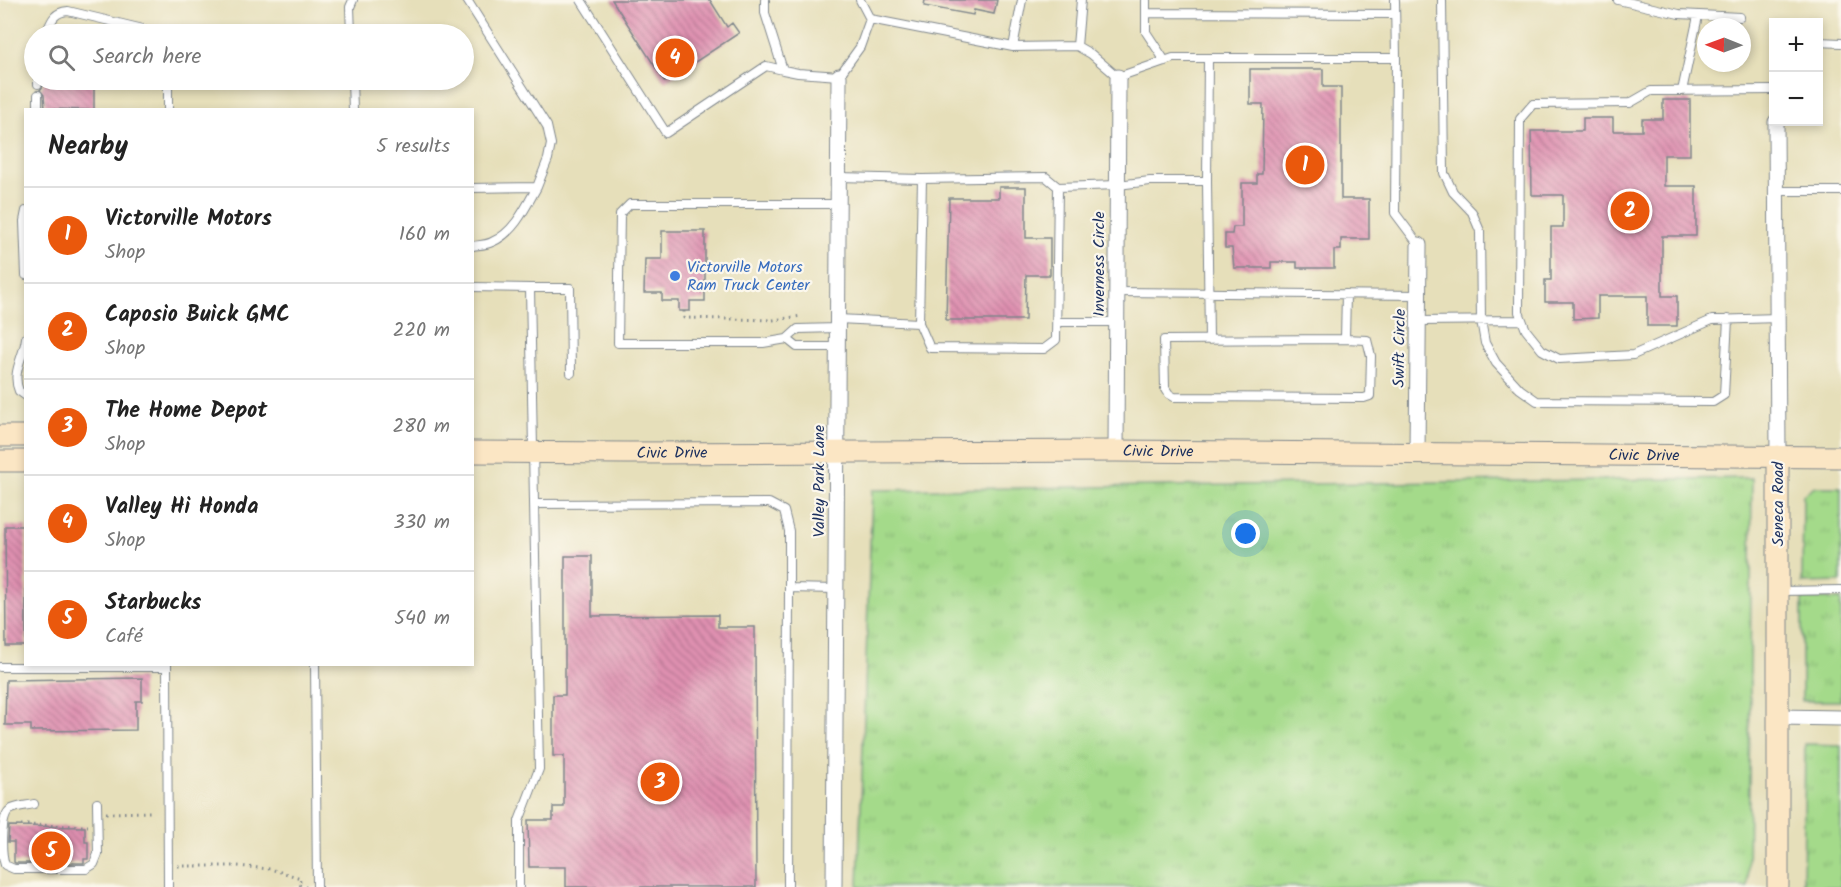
<!DOCTYPE html>
<meta charset="utf-8">
<style>
:root{--surface:#fff;--page:#f2f2f2;--text:#222;--muted:#767676;--line:#e0e0e0;--accent:#ea580c}
body{margin:0;font-family:Kalam,sans-serif;background:var(--page);color:var(--text)}
.controls{position:absolute;right:18px;top:18px;display:grid;overflow:hidden;border-radius:0px;box-shadow:0 3px 9px #0003}
.controls button{width:54px;height:54px;display:grid;place-items:center;padding:0;border:0;border-bottom:2px solid var(--line);background:var(--surface);color:var(--text);font:30px sans-serif}
.compass{position:absolute;left:1697px;top:18px;width:54px;height:54px;border-radius:50%;background:var(--surface);box-shadow:0 3px 9px #0003;rotate:271deg}
.you{position:absolute;left:1246px;top:534px;width:21px;height:21px;margin:-15px;border:4px solid #fff;border-radius:50%;background:#1a73e8;box-shadow:0 0 0 9px #1a73e833}
.badge{display:grid;place-items:center;width:39px;height:39px;border-radius:50%;background:var(--accent);color:#fff;font-size:20px;font-weight:700}
.pin{position:absolute;translate:-50% -50%;border:3px solid #fff;box-shadow:0 2px 6px #0006}
.list{margin:0;padding:0;list-style:none}
h2{display:flex;justify-content:space-between;align-items:center;height:78px;margin:0;padding:0 24px;font-size:26px}
h2 small{font-size:20px;font-weight:400;color:var(--muted)}
.list li{display:grid;grid-template-columns:39px 1fr auto;gap:18px;align-items:center;box-sizing:border-box;height:96px;padding:0 24px;border-top:2px solid var(--line)}
.list b{display:block;font-size:22px;white-space:nowrap}
.list p{margin:0;font-size:20px;white-space:nowrap;color:var(--muted)}
.list em{font-size:20px;font-style:normal;color:var(--muted)}
.icon{flex:none;width:33px;height:33px;fill:none;stroke:currentColor;stroke-width:2;stroke-linecap:round;stroke-linejoin:round}
.map{position:relative;flex:none;width:1841px;height:887px;overflow:hidden}
.search{position:absolute;background:var(--surface);box-shadow:0 3px 9px #0003;left:24px;top:24px;width:450px;height:66px;display:flex;align-items:center;gap:15px;box-sizing:border-box;padding:0 21px;border-radius:33px;color:var(--muted);font-size:22px}
.panel{position:absolute;background:var(--surface);box-shadow:0 3px 9px #0003;left:24px;top:108px;width:450px;height:558px;border-radius:0px}
.map>svg:first-child{display:block}
.grass{fill:url(#grass-tufts);stroke:#608474;stroke-width:1.5}
.building{fill:url(#building-back-hatch)}
.lines{fill:none;stroke-linecap:round;stroke-linejoin:round}
.lane-casing{stroke:#80878c;stroke-width:10}
.street-casing{stroke:#80878c;stroke-width:17}
.secondary-casing{stroke:#80878c;stroke-width:23}
.path{stroke:#80878c;stroke-width:3;stroke-dasharray:1.5 4.5;stroke-linecap:butt}
.lane{stroke:#fff;stroke-width:8}
.street{stroke:#fff;stroke-width:15}
.secondary{stroke:#fbe6c4;stroke-width:21}
.shop-dot{fill:#3f7fe0;stroke:#fbf7ec;stroke-width:2}
.labels{text-anchor:middle;dominant-baseline:central;stroke-width:4.5;stroke-linejoin:round;paint-order:stroke}
.street-label{font-size:16px;fill:#1b2f5e;stroke:#fbf7ec}
.shop-label{font-size:16px;fill:#366cbe;stroke:#fbf7ec;text-anchor:start}
</style>
<div class="map">
<svg width="1841" height="887" viewBox="0 0 1841 887">
<defs>
<pattern id="grass-tufts" width="24" height="20" patternUnits="userSpaceOnUse" patternTransform="scale(1.5)"><rect width="24" height="20" fill="#a4da8a"/><path d="M3 7l-1-3M5 7V3M7 7l1-3M15 17l-1-3M17 17v-4M19 17l1-3" fill="none" stroke="#8dbb7a"/></pattern>
<pattern id="building-back-hatch" width="6" height="6" patternUnits="userSpaceOnUse" patternTransform="scale(1.5)"><rect width="6" height="6" fill="#df90b0"/><path d="M-1 5l2 2M0 0l6 6M5-1l2 2" fill="none" stroke="#b47692"/></pattern>
</defs>
<rect width="100%" height="100%" fill="#fbf7ec"/>
<filter id="ink" filterUnits="userSpaceOnUse"><feTurbulence type="fractalNoise" baseFrequency=".0167" numOctaves="2"/><feDisplacementMap in="SourceGraphic" scale="12" xChannelSelector="R" yChannelSelector="G"/><feConvolveMatrix kernelMatrix="1 2 1 2 8 2 1 2 1" color-interpolation-filters="sRGB"/></filter>
<filter id="wash" filterUnits="userSpaceOnUse"><feTurbulence type="fractalNoise" baseFrequency=".008" numOctaves="4" result="noise"/><feDisplacementMap in="SourceGraphic" scale="24" xChannelSelector="R" yChannelSelector="G"/><feGaussianBlur stdDeviation="1.35" result="paint"/><feColorMatrix in="noise" values="0 0 0 0 0 0 0 0 0 0 0 0 0 0 0 0 0 1.4 0 .05"/><feComposite in="paint" operator="in"/></filter>
<g filter="url(#wash)">
<rect width="100%" height="100%" fill="#e6dfba"/>
<path class="grass" d="M1752 478 1748 887H858L872 490Z
M1815 487H1841V582L1802 583 1803 495Z
M1802 599H1841V701H1802Z
M1805 744 1841 745V887H1803Z"/>
<g id="blocks">
<path class="building" d="M612 0H710L727 27 732 23 739 33 665 82Z
M925 0H997L994 14 974 10 973 15 924 6Z
M1250 69H1323V87H1341V199H1369V239H1341V250H1334V268H1297V262H1271V268H1234L1232 248H1225V234H1232L1233 227H1242V183H1257V174H1262L1263 104H1250Z
M44 80H94V110L45 109 44 95 40 90 43 86Z
M1663 100H1690V155H1664V186H1696V236H1662V296H1677V326H1647V296H1598V318L1573 319V302H1545V280H1551V227H1563V195H1532L1531 131H1583V118H1613V131H1642V119H1663Z
M999 187H1026V238H1050V275H1026L1025 320H946L949 198H999Z
M662 231H705V301H690V311H679V301H662V293H644L645 259H662Z
M5 526H26V646H6Z
M565 556H592V616L718 615V627H755L756 887H566V867H529L528 820H553V807H564V756H553V695H565Z
M142 678V701H136V730L31 731V725H5L6 680Z
M9 826 85 827V842H88V859H84V863H15L14 862V842H8Z"/>
</g>
</g>
<g filter="url(#ink)">
<use href="#blocks" fill-opacity="0" stroke="#80878c" stroke-width="1.5"/>
<g class="lines">
<g class="lane-casing">
<path id="lane" d="M467 0 547 126 551 144 548 159 537 187 472 188
M581 0 666 133 766 66 783 70
M765 0V13L783 70 798 73 839 76 860 47 870 19 860 0
M1146 0V32L1165 61
M1395 0 1396 58
M1442 0 1444 173 1453 192 1472 212 1480 231 1481 320 1485 343 1496 363 1520 389 1537 401 1713 402 1724 395 1728 319
M1618 0 1679 14 1740 17
M1146 13 1395 14
M870 19 1013 47 1022 0
M46 34C51 22 53 12 68 11L164 34
M351 34 350 7 353 0
M1818 42 1841 43
M1077 46 1081 0
M1013 47 1077 46 1091 54 1118 77 1173 58H1396L1395 213 1419 245
M168 80V110
M352 80 353 110
M38 84V80
M1774 90 1651 91 1630 103 1533 104 1520 119 1519 312 1526 330 1542 350 1559 359 1633 355 1712 320 1778 318
M1682 91 1698 16
M38 95V110
M1207 181 1208 58
M1058 187 1118 185 1150 181H1207L1209 340
M1777 191H1841
M26 211 24 221 26 275
M473 246C479 245 486 245 492 242 514 233 526 207 537 187
M472 287 530 288 539 769 519 821V887
M530 288H570L571 373
M1117 292 1419 295
M838 319 919 323 930 348 1044 349 1056 340 1058 187 1046 177 922 179 838 177
M1418 321 1522 320
M1057 322H1117
M919 323 922 179
M838 328 798 329 787 339 763 343H618L620 214 630 204H838
M26 338C24 357 11 372 19 391L26 396
M787 339 797 347H838
M1345 339 1164 340 1165 388 1169 394 1174 397 1364 398 1370 396 1371 356 1367 340 1345 339 1346 294
M535 504 769 503 784 511 789 531V588L788 887
M789 588 836 589
M1780 591 1841 590
M167 664 168 887
M315 664 317 887
M0 667H167
M34 804C26 806 17 806 10 810 0 817 1 853 5 865L14 869H86L94 864 98 854 97 803"/>
</g>
<g class="street-casing">
<path id="street" d="M1776 122 1778 456
M1116 451 1118 77
M1417 452 1419 245
M1778 717 1841 718
M834 887 839 76"/>
</g>
<g class="secondary-casing">
<g id="secondary">
<path d="M0 436H26"/>
<path id="s1" d="M472 452 629 453 1116 451 1841 457"/>
<path d="M0 461H26"/>
<path d="M1778 887V456"/>
</g>
</g>
<path class="path" d="M684 311V318L773 320 802 316
M106 813 152 812
M21 825 88 826
M178 866H237L270 869 301 878 299 885 306 887"/>
<use href="#lane" class="lane"/>
<use href="#street" class="street"/>
<use href="#secondary" class="secondary"/>
</g>
</g>
<circle class="shop-dot" cx="675" cy="276" r="6"/>
<g class="labels">
<g class="street-label">
<text transform="translate(1099 264) rotate(-90)">Inverness Circle</text>
<text transform="translate(1400 348) rotate(-89)">Swift Circle</text>
<text stroke="none"><textPath href="#s1" startOffset="686">Civic Drive</textPath></text>
<text stroke="none"><textPath href="#s1" startOffset="200">Civic Drive</textPath></text>
<text stroke="none"><textPath href="#s1" startOffset="1172">Civic Drive</textPath></text>
<text transform="translate(819 481) rotate(-90)">Valley Park Lane</text>
<text transform="translate(1778 504) rotate(-90)">Seneca Road</text>
</g>
<g class="shop-label">
<text x="687" y="267">Victorville Motors<tspan x="687" dy="18">Ram Truck Center</tspan></text>
</g>
</g>
</svg>
<div class="controls">
<button>+</button>
<button>−</button>
</div>
<svg class="compass" viewBox="-18 -18 36 36"><path d="M0-13l5 13h-10z" fill="#e53935"/><path d="M0 13l5-13h-10z" fill="#767676"/></svg>
<div class="you"></div>
<div class="pin badge" style="left:1305px;top:165px">1</div>
<div class="pin badge" style="left:1630px;top:211px">2</div>
<div class="pin badge" style="left:660px;top:782px">3</div>
<div class="pin badge" style="left:675px;top:58px">4</div>
<div class="pin badge" style="left:51px;top:851px">5</div>
<div class="search"><svg class="icon" aria-label="search" viewBox="0 0 24 24"><circle cx="10" cy="10" r="6"/><path d="M15 15l6 6"/></svg>Search here</div>
<section class="panel">
<h2>Nearby<small>5 results</small></h2>
<ul class="list">
<li><span class="badge">1</span><div><b>Victorville Motors</b><p>Shop</p></div><em>160 m</em></li>
<li><span class="badge">2</span><div><b>Caposio Buick GMC</b><p>Shop</p></div><em>220 m</em></li>
<li><span class="badge">3</span><div><b>The Home Depot</b><p>Shop</p></div><em>280 m</em></li>
<li><span class="badge">4</span><div><b>Valley Hi Honda</b><p>Shop</p></div><em>330 m</em></li>
<li><span class="badge">5</span><div><b>Starbucks</b><p>Café</p></div><em>540 m</em></li>
</ul>
</section>
</div>
